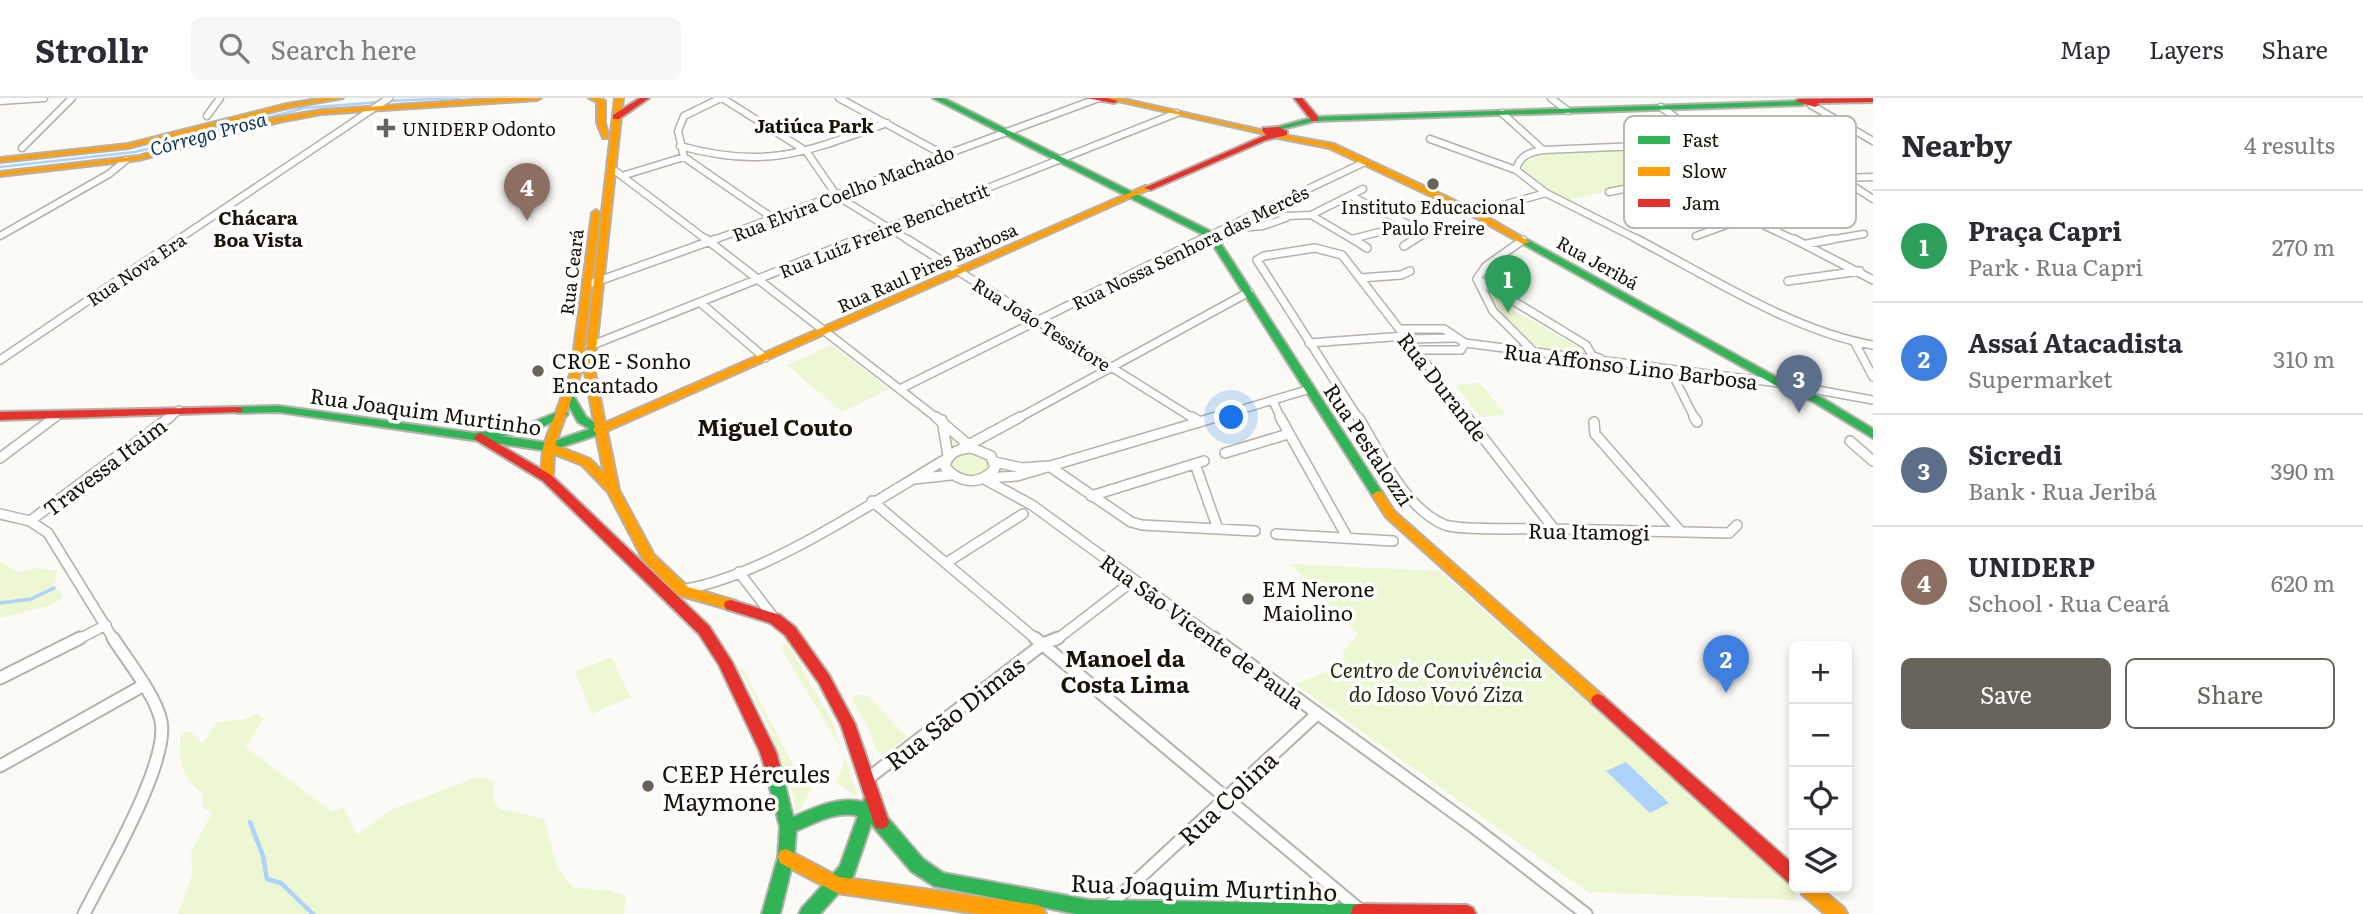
<!DOCTYPE html>
<meta charset="utf-8">
<style>
:root{--surface:#fff;--page:#f7f7f7;--text:#2b2b33;--muted:#7c7c81;--line:#e1e1e2;--accent:#67645b}
body{margin:0;font-family:Literata,serif;background:var(--page);color:var(--text)}
.controls{position:absolute;right:21px;bottom:21px;display:grid;overflow:hidden;border-radius:10px;box-shadow:0 4px 10px #0003}
.controls button{width:63px;height:63px;display:grid;place-items:center;padding:0;border:0;border-bottom:2px solid var(--line);background:var(--surface);color:var(--text);font:35px sans-serif}
.you{position:absolute;left:1232px;top:320px;width:24px;height:24px;margin:-18px;border:5px solid #fff;border-radius:50%;background:#1a73e8;box-shadow:0 0 0 10px #1a73e833}
.badge{display:grid;place-items:center;width:46px;height:46px;border-radius:50%;background:var(--accent);color:#fff;font-size:23px;font-weight:700}
.pin{position:absolute;translate:-50% -58px;filter:drop-shadow(0 2px 4px #0008)}
.pin::after{content:'';position:absolute;top:37px;width:24px;height:21px;background:inherit;clip-path:polygon(0 0,100% 0,50% 100%)}
.list{margin:0;padding:0;list-style:none}
h2{display:flex;justify-content:space-between;align-items:center;height:91px;margin:0;padding:0 28px;font-size:30px}
h2 small{font-size:23px;font-weight:400;color:var(--muted)}
.list li{display:grid;grid-template-columns:46px 1fr auto;gap:21px;align-items:center;box-sizing:border-box;height:112px;padding:0 28px;border-top:2px solid var(--line)}
.list b{display:block;font-size:26px;white-space:nowrap}
.list p{margin:0;font-size:23px;white-space:nowrap;color:var(--muted)}
.list em{font-size:23px;font-style:normal;color:var(--muted)}
.actions{display:flex;gap:14px;padding:21px 28px}
.actions a{flex:1;padding:16px 0;border:2px solid var(--accent);border-radius:10px;text-align:center;font-size:24px;color:var(--accent)}
.actions .main{background:var(--accent);color:#fff}
.icon{flex:none;width:38px;height:38px;fill:none;stroke:currentColor;stroke-width:2;stroke-linecap:round;stroke-linejoin:round}
.map{position:relative;flex:none;width:1873px;height:816px;overflow:hidden}
header{display:flex;align-items:center;gap:42px;box-sizing:border-box;height:98px;padding:0 35px;background:var(--surface);border-bottom:2px solid var(--line)}
header strong{font-size:33px}
nav{display:flex;gap:38px;margin-inline-start:auto;font-size:24px}
.search{width:490px;height:63px;background:var(--page);display:flex;align-items:center;gap:18px;box-sizing:border-box;padding:0 24px;border-radius:10px;color:var(--muted);font-size:26px}
main{display:flex}
aside{flex:1;background:var(--surface)}
.map>svg:first-child{display:block}
.green{fill:#eef7d3}
.water{fill:#add2fc}
.lines{fill:none;stroke-linecap:round;stroke-linejoin:round}
.stream-far2{stroke:#add2fc;stroke-width:2.5}
.stream-far1{stroke:#add2fc;stroke-width:3.5}
.stream{stroke:#add2fc;stroke-width:4.5}
.street-far3-casing{stroke:#b5b2ab;stroke-width:9}
.street-far2-casing{stroke:#b5b2ab;stroke-width:10}
.street-far1-casing{stroke:#b5b2ab;stroke-width:12}
.street-casing{stroke:#b5b2ab;stroke-width:15}
.fast-casing{stroke:#b5b2ab;stroke-width:4}
.slow-casing{stroke:#b5b2ab;stroke-width:4}
.jam-casing{stroke:#b5b2ab;stroke-width:4}
.street-far3{stroke:#fefefe;stroke-width:6}
.street-far2{stroke:#fefefe;stroke-width:7}
.street-far1{stroke:#fefefe;stroke-width:9}
.street{stroke:#fefefe;stroke-width:11}
.fast{fill:#30b455;fill-rule:evenodd}
.slow{fill:#ff9f0a;fill-rule:evenodd}
.jam{fill:#e5322d;fill-rule:evenodd}
.poi-dot{fill:#67645b;stroke:#fff;stroke-width:2.5}
.labels{text-anchor:middle;dominant-baseline:central;stroke-width:7;stroke-linejoin:round;paint-order:stroke}
.far-poi-label{font-size:18px;fill:#171307;stroke:#fff;text-anchor:start}
.far-street-label{font-size:18px;fill:#171307;stroke:#fff}
.far-neighbourhood-label{font-size:19px;font-weight:bold;fill:#171307;stroke:#fff}
.far-water-label{font-size:19px;font-style:italic;fill:#0e335a;stroke:#fff}
.poi-label{font-size:21px;fill:#171307;stroke:#fff;text-anchor:start}
.street-label{font-size:21px;fill:#171307;stroke:#fff}
.park-label{font-size:21px;font-style:italic;fill:#272e0d;stroke:#fff}
.neighbourhood-label{font-size:23px;font-weight:bold;fill:#171307;stroke:#fff}
.near-street-label{font-size:24px;fill:#171307;stroke:#fff}
.near-poi-label{font-size:24px;fill:#171307;stroke:#fff;text-anchor:start}
.key{fill:#fff;stroke:#b9b8b5;stroke-width:2}
.key-label{font-size:19px;fill:#171307}
</style>
<header>
<strong>Strollr</strong>
<div class="search"><svg class="icon" aria-label="search" viewBox="0 0 24 24"><circle cx="10" cy="10" r="6"/><path d="M15 15l6 6"/></svg>Search here</div>
<nav><a>Map</a><a>Layers</a><a>Share</a></nav>
</header>
<main>
<div class="map">
<svg width="1873" height="816" viewBox="0 0 1873 816">
<rect width="100%" height="100%" fill="#fbfaf6"/>
<path class="green" d="M1625 53 1661 81 1567 102 1538 88 1521 69C1536 48 1601 54 1625 53Z
M1484 189 1505 201 1500 205 1585 253 1582 256 1541 252 1506 223Z
M832 247 889 291 842 314 787 267Z
M1480 285 1506 317H1507L1481 319 1455 287Z
M945 327 967 349 984 340 976 355 988 364 1027 374 915 379 952 360Z
M0 464 18 474 38 470 57 472 54 490 60 493 63 499 52 507 0 520Z
M1290 466 1440 473 1795 790V802L1588 794 1295 586 1345 566 1343 554 1358 536Z
M787 544 833 625 858 697H853L837 685 844 664 843 654 780 548Z
M612 559 630 599 592 616 575 574Z
M739 568H741L800 679 813 688 800 712 795 714V701L765 621Z
M856 597 868 598 907 639 885 656 876 653 870 633 852 601Z
M256 615 264 620 245 649 332 714 343 709 357 737 393 711 475 680H486L493 685V702L500 711 544 721 557 768 572 789 612 793 626 799 624 816H178L192 777 191 754 212 715 203 710V696C181 678 178 663 181 636L190 633 203 646 217 624 245 621Z"/>
<path class="water" d="M1626 664 1669 705 1650 715 1606 673Z"/>
<g class="lines">
<path class="stream-far2" d="M387 3 459 0
M0 69 135 54 304 10 380 4"/>
<path class="stream-far1" d="M0 505 31 501 54 490"/>
<path class="stream" d="M250 724 263 758 267 781 281 785 313 816"/>
<g class="street-far3-casing">
<path id="street-far3" d="M721 0 684 18 678 33 684 59 774 121
M722 0 806 53 837 98 910 143
M839 0 944 57
M1551 0 1568 13
M0 3 44 0
M1811 7 1873 43
M1661 9 1710 45
M1502 15 1543 52
M207 18 220 0
M1430 41 1516 72
M680 48C766 72 806 54 887 25
M22 50 72 0
M1625 50 1667 82 1797 143
M1781 64 1800 29
M610 69 708 143
M625 77 684 59
M1843 80 1873 79
M1609 94 1667 82
M1351 98 1426 135
M1701 99 1770 83
M1474 115 1546 95
M1311 117 1355 143
M1286 118 1311 117 1363 91
M1228 131 1263 128 1286 120 1272 109
M0 138 109 76 126 62
M1696 138 1746 120
M1352 141 1379 134
M176 143 389 0
M711 143 1099 0
M854 143 1177 15
M1198 143 1365 64
M1412 143 1439 128
M1641 143 1546 95 1516 72C1519 58 1530 54 1543 52L1711 45 1841 80 1873 101
M1823 143 1864 136"/>
</g>
<g class="street-far2-casing">
<path id="street-far2" d="M706 141 938 321
M907 141 1194 321
M1353 141 1367 150
M1637 141C1708 178 1795 234 1873 247
M1794 141 1873 182
M1523 142 1486 168 1477 181 1493 213 1535 255
M1807 146 1833 141
M1404 148 1415 141
M1360 180 1401 177 1410 173
M1477 181 1586 247 1592 257 1601 261
M1788 183 1860 173
M593 185 716 141
M702 206 765 260
M1400 231H1444L1465 245 1779 285 1873 302
M1407 241 1455 240
M1309 245 1405 238
M1855 245 1873 279
M590 248 858 141
M1416 252H1461L1465 245
M0 262 179 141
M1671 273 1695 321
M902 290 1202 141
M1273 303 1281 321
M168 321 179 312
M1017 321 1249 194
M1210 321 1310 291
M1359 321 1257 162 1264 158 1315 150 1342 157 1469 321"/>
</g>
<g class="street-far1-casing">
<path id="street-far1" d="M936 319 972 350
M1192 319 1200 324
M1280 319 1347 439
M1358 319C1380 354 1405 411 1445 427 1463 433 1531 430 1554 431
M1467 319 1554 431
M1694 319 1697 324
M942 322 948 358
M1594 324 1595 336 1681 434
M1850 343 1873 363
M972 350 991 358 995 370C980 388 960 386 945 369 948 354 958 351 972 350Z
M961 351 1020 319
M1225 355 1288 336
M0 360 55 319
M995 364 1022 370 1049 368 1131 424 1142 427 1255 433
M1195 366 1218 431
M985 380 1017 378 1216 319
M914 381 951 377
M984 381 1032 407 1217 542
M1091 398 1204 363
M872 403 1037 542
M0 416 30 423 48 435 114 542
M30 423 170 319
M1554 431 1729 435 1737 427
M1276 436 1393 443
M946 465 1023 416
M739 474 774 520
M686 491C766 477 875 403 946 361
M77 542 106 527
M1056 542 1134 482"/>
</g>
<g class="street-casing">
<path id="street" d="M1035 540 1359 811
M1214 540 1475 730 1586 816
M0 580 80 540
M0 668 144 587
M866 682 1043 546 1058 540
M1110 807 1317 616
M84 816C104 776 170 664 161 623 156 598 127 562 113 540"/>
</g>
<g class="fast-casing">
<path id="fast" d="M933 0H943L1214 135 1382 394 1384 397 1382 400H1374L1208 139Z
M1800 3 1804 5 1803 7 1315 23 1274 33 1270 31 1315 19Z
M1526 141 1783 283 1822 300 1873 331V340L1814 304 1775 287 1523 146 1522 144Z
M569 296 573 297 586 319 605 332 603 335 549 353 279 314 237 315 231 312 237 309 279 308 474 335 521 329 558 314H566L568 316 566 318 527 335 501 338 549 345 590 331 578 324 564 299Z
M774 668 780 670 782 675 793 719C816 709 838 698 863 704L864 701 870 699 876 701 878 706 876 711 887 719 923 761 943 775 1090 802 1359 806 1365 808 1368 814 1367 816H1077L934 788 911 773 871 726 853 779 820 816H799L802 810 840 768 858 718C837 712 815 725 796 733L794 759 780 816H762L778 759 780 729 766 675 768 670Z"/>
</g>
<g class="slow-casing">
<path id="slow" d="M325 0H343L287 10 128 50 0 64V60L128 46 287 6Z
M504 0H541L537 2 321 16 279 24 139 62 0 78V74L139 58 275 20 321 12Z
M589 0H600L605 3V25L609 40H603L597 25V4Z
M615 0H623L594 270 605 325 1145 88 1152 90 607 333 619 392 654 457 688 489 736 503 738 507 736 511 731 512 678 497 644 463 608 394 582 367 554 356 553 380 547 384 541 380 543 349 571 274 592 115 596 112 600 115 581 274 555 347 590 361 604 375 596 335 593 332 595 329 584 270Z
M1105 0H1119L1269 34 1265 36Z
M1278 36 1334 46 1477 113 1530 144 1523 146 1471 117 1329 50 1278 40Z
M1378 393 1382 394 1394 413 1603 598 1605 602 1603 606 1598 608 1593 606 1386 419 1372 397Z
M786 751 839 779 1037 807 1043 810 1046 816H979L837 795 780 765 778 759 780 753Z
M1800 790H1820L1844 810 1847 816H1825L1802 796Z"/>
</g>
<g class="jam-casing">
<path id="jam" d="M640 0H649L619 21H613V17Z
M1086 0H1107L1118 3 1114 5Z
M1294 0H1302L1318 19V23H1312Z
M1873 0V4L1818 5 1819 7 1815 9 1795 3 1799 1Z
M1278 29 1287 33V37L1266 42 1151 92 1144 90 1266 37 1262 32 1263 30Z
M237 309 241 310 243 312 241 314 0 322V314Z
M480 335 551 377 709 528 732 564 776 654 782 675 780 680 774 682 768 680 760 654 719 567 699 536 543 383 476 342 474 339Z
M731 502 780 517 795 529 829 577 855 626 889 724 887 729 881 731 875 729 841 627 819 585 785 537 770 525 726 511 724 507 726 503Z
M1598 596 1603 598 1794 767V786L1788 784 1593 606 1591 602 1593 598Z
M1359 806 1467 807 1473 810 1476 816H1351L1353 808Z"/>
</g>
<use href="#street-far3" class="street-far3"/>
<use href="#street-far2" class="street-far2"/>
<use href="#street-far1" class="street-far1"/>
<use href="#street" class="street"/>
<use href="#fast" class="fast"/>
<use href="#slow" class="slow"/>
<use href="#jam" class="jam"/>
</g>
<g class="poi-dot">
<path d="M382.5 19.5h7v7h7v7h-7v7h-7v-7h-7v-7h7z"/>
<circle cx="1433" cy="86" r="7"/>
<circle cx="538" cy="273" r="7"/>
<circle cx="1248" cy="501" r="7"/>
<circle cx="648" cy="688" r="7"/>
</g>
<g class="labels">
<g class="far-poi-label">
<text x="402" y="30">UNIDERP Odonto</text>
<text x="1433" y="108" text-anchor="middle">Instituto Educacional<tspan x="1433" dy="21">Paulo Freire</tspan></text>
</g>
<g class="far-street-label">
<text transform="translate(843 95) rotate(-21)">Rua Elvira Coelho Machado</text>
<text transform="translate(884 132) rotate(-22)">Rua Luíz Freire Benchetrit</text>
<text transform="translate(1190 149) rotate(-26)">Rua Nossa Senhora das Mercês</text>
<text transform="translate(1598 164) rotate(29)">Rua Jeribá</text>
<text transform="translate(927 169) rotate(-24)">Rua Raul Pires Barbosa</text>
<text transform="translate(136 171) rotate(-34)">Rua Nova Era</text>
<text transform="translate(571 174) rotate(-83)">Rua Ceará</text>
<text transform="translate(1042 226) rotate(32)">Rua João Tessitore</text>
</g>
<g class="far-neighbourhood-label">
<text x="814" y="27">Jatiúca Park</text>
<text x="258" y="119">Chácara<tspan x="258" dy="22">Boa Vista</tspan></text>
</g>
<g class="far-water-label">
<text transform="translate(208 35) rotate(-15)">Córrego Prosa</text>
</g>
<g class="poi-label">
<text x="552" y="261">CROE - Sonho<tspan x="552" dy="24">Encantado</tspan></text>
<text x="1262" y="489">EM Nerone<tspan x="1262" dy="24">Maiolino</tspan></text>
</g>
<g class="street-label">
<text transform="translate(1631 267) rotate(7)">Rua Affonso Lino Barbosa</text>
<text transform="translate(1444 288) rotate(52)">Rua Durande</text>
<text transform="translate(426 312) rotate(8)">Rua Joaquim Murtinho</text>
<text transform="translate(1370 346) rotate(56)">Rua Pestalozzi</text>
<text transform="translate(104 368) rotate(-37)">Travessa Itaim</text>
<text transform="translate(1589 432) rotate(1)">Rua Itamogi</text>
<text transform="translate(1203 532) rotate(36)">Rua São Vicente de Paula</text>
</g>
<g class="park-label">
<text x="1436" y="570">Centro de Convivência<tspan x="1436" dy="24">do Idoso Vovó Ziza</tspan></text>
</g>
<g class="neighbourhood-label">
<text x="775" y="328">Miguel Couto</text>
<text x="1125" y="559">Manoel da<tspan x="1125" dy="26">Costa Lima</tspan></text>
</g>
<g class="near-street-label">
<text transform="translate(954 614) rotate(-38)">Rua São Dimas</text>
<text transform="translate(1227 699) rotate(-43)">Rua Colina</text>
<text transform="translate(1204 788) rotate(2)">Rua Joaquim Murtinho</text>
</g>
<g class="near-poi-label">
<text x="662" y="674">CEEP Hércules<tspan x="662" dy="28">Maymone</tspan></text>
</g>
</g>
<rect x="1624" y="18" width="232" height="112" rx="10" class="key"/>
<rect x="1638" y="38" width="32" height="8" fill="#30b455"/>
<rect x="1638" y="69" width="32" height="9" fill="#ff9f0a"/>
<rect x="1638" y="101" width="32" height="8" fill="#e5322d"/>
<g class="key-label">
<text x="1682" y="49">Fast</text>
<text x="1682" y="80">Slow</text>
<text x="1682" y="112">Jam</text>
</g>
</svg>
<div class="controls">
<button>+</button>
<button>−</button>
<button><svg class="icon" aria-label="locate" viewBox="0 0 24 24"><circle cx="12" cy="12" r="6"/><path d="M12 2v4M12 18v4M2 12h4M18 12h4"/></svg></button>
<button><svg class="icon" aria-label="layers" viewBox="0 0 24 24"><path d="M12 4l9 5-9 5-9-5zM3 14l9 5 9-5"/></svg></button>
</div>
<div class="you"></div>
<div class="pin badge" style="left:1508px;top:215px;background:#2e9e5b">1</div>
<div class="pin badge" style="left:1726px;top:595px;background:#3f7fe0">2</div>
<div class="pin badge" style="left:1799px;top:315px;background:#5c6f8a">3</div>
<div class="pin badge" style="left:527px;top:123px;background:#8d6e63">4</div>
</div>
<aside>
<h2>Nearby<small>4 results</small></h2>
<ul class="list">
<li><span class="badge" style="background:#2e9e5b">1</span><div><b>Praça Capri</b><p>Park · Rua Capri</p></div><em>270 m</em></li>
<li><span class="badge" style="background:#3f7fe0">2</span><div><b>Assaí Atacadista</b><p>Supermarket</p></div><em>310 m</em></li>
<li><span class="badge" style="background:#5c6f8a">3</span><div><b>Sicredi</b><p>Bank · Rua Jeribá</p></div><em>390 m</em></li>
<li><span class="badge" style="background:#8d6e63">4</span><div><b>UNIDERP</b><p>School · Rua Ceará</p></div><em>620 m</em></li>
</ul>
<div class="actions"><a class="main">Save</a><a>Share</a></div>
</aside>
</main>
